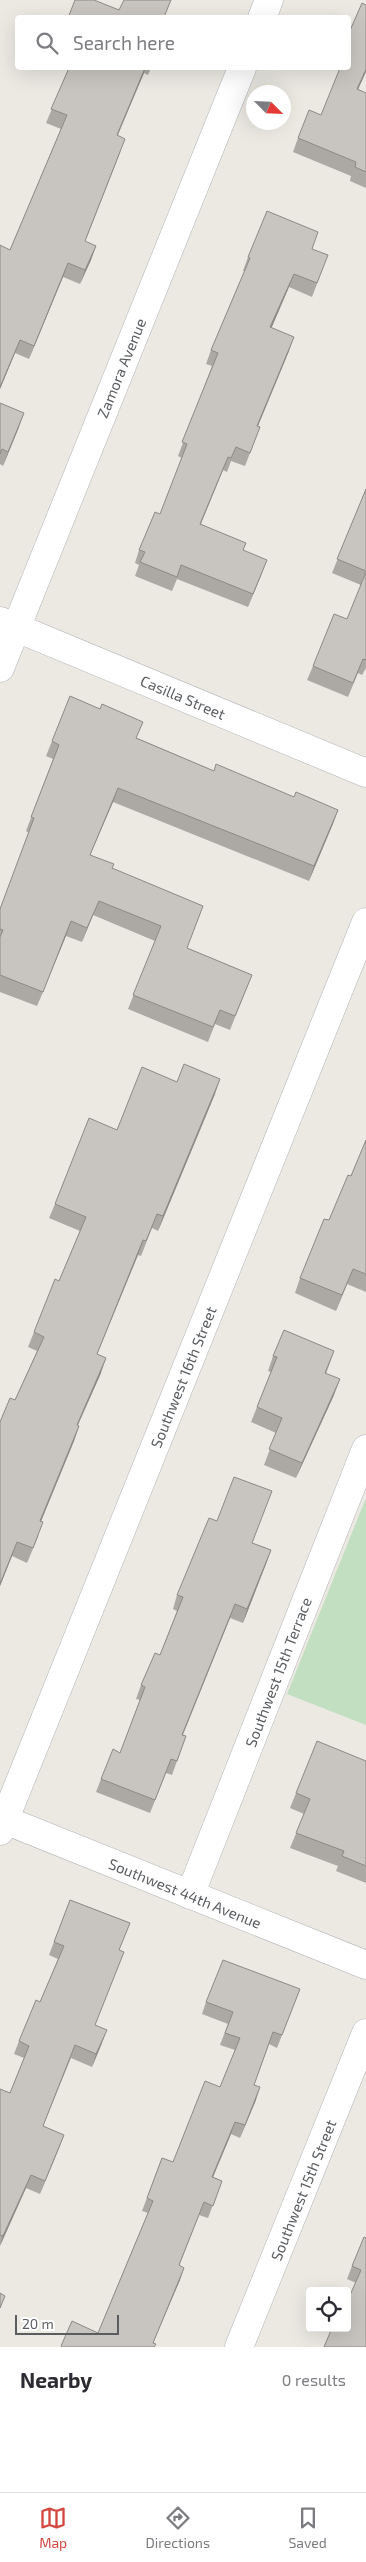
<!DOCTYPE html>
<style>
:root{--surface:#fff;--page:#f7f7f7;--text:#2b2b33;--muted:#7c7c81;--line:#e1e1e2;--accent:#d34740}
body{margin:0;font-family:"Exo 2",sans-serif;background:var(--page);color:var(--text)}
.controls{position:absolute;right:15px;bottom:15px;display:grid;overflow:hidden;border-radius:5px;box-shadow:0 5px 20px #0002}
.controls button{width:45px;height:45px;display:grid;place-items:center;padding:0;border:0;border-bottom:1px solid var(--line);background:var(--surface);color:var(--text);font:25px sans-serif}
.compass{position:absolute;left:246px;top:85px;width:45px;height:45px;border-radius:50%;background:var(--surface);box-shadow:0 5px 20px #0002;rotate:114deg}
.scale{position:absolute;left:15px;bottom:12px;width:104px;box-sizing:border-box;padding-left:5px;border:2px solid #5a5d60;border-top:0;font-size:14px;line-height:18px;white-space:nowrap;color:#5a5d60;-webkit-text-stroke:4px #fff;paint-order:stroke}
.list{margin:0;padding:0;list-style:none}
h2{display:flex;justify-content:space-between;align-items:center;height:65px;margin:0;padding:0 20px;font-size:21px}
h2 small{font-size:16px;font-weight:400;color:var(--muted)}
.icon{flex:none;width:28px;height:28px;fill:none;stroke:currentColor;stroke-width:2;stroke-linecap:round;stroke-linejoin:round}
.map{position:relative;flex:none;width:366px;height:2347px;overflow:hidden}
.search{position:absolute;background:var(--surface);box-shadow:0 5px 20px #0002;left:15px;right:15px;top:15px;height:55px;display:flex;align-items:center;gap:12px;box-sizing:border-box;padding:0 18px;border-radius:5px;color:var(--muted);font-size:19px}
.sheet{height:145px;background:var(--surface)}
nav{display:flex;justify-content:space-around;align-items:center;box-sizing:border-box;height:70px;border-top:1px solid var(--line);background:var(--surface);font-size:14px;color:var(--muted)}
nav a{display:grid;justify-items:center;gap:2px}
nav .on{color:var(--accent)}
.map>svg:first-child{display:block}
.green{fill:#c2e0c1}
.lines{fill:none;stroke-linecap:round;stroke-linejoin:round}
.minor-casing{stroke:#b2b4b7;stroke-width:29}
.minor{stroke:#fff;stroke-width:28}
.wall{fill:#aca9a5}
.shaded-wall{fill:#8c8a86}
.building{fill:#c8c5c0;stroke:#8c8a86}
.labels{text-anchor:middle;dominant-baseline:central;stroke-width:4.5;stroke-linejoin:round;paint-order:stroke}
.street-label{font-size:15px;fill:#5a5d60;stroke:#fff}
</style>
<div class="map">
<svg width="366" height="2347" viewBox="0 0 366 2347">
<rect width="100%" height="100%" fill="#ebe9e2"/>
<path class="green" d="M366 1498V1725L287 1694Z"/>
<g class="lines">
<g class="minor-casing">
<path id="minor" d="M262 18 269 0
M0 621 366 773
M0 668 242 68
M0 1818 366 1965
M0 1831 366 922
M190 1895 366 1449
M239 2347 366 2033"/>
</g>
<use href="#minor" class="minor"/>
</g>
<path class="wall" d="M362 3 358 89 366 93V188L350 181 351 176 293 152 298 138 321 115 348 68V35Z
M69 68H151L148 75 144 73 117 135 120 153 85 242 96 246 91 260 80 284 63 277 29 359 15 353 0 389V245L10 250 61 129 46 123Z
M312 249 323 268 312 297 289 287 271 328 289 351 258 426 260 427 245 466 231 461 227 472 223 470 201 524 244 550 262 573 248 607 177 579 172 591 135 576 139 565 135 563 139 550 160 514 182 458 178 456 212 366 206 364 211 350 245 271H243L248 257Z
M0 403 19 427 3 466 0 464Z
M366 489V668L362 675 358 673 348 697 307 680 313 666 347 619 361 585 332 573Z
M137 738 214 771 294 797 338 810 309 881 113 802 90 855 112 868 187 948 252 975 230 1030 215 1024 208 1042 128 1009 155 941 93 915 82 942 66 936 37 1006 0 992V909L29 833 26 831 53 759 46 756 52 741Z
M177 1082 215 1094 158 1231 152 1228 141 1256 138 1255 97 1354 101 1373 78 1425 79 1426 74 1441 41 1521 38 1537 27 1563 12 1556 0 1586V1422L15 1400 37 1351 28 1347 34 1332 59 1281 80 1231 49 1218 55 1204 117 1130Z
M366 1140V1292L347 1284 336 1311 295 1293 300 1278 351 1176Z
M334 1351 326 1374 334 1395 296 1478 264 1465 276 1433 251 1422 271 1372 268 1371 273 1356Z
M253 1543 271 1550 266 1564 243 1623 230 1618 183 1735 186 1736 172 1775 166 1773 150 1813 96 1792 101 1779 120 1753 140 1700 136 1699 141 1685 160 1655 177 1611 173 1609 177 1595Z
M366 1761V1883L336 1871 338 1866 290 1848 304 1814 290 1808 296 1793Z
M70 1900 130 1923 119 1950 95 2025 102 2043 92 2067 71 2058 43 2126 64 2135 59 2148 40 2194 26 2188 0 2246V2089L10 2093 24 2058 14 2054 19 2041 40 2002 58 1959 49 1955Z
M300 1989 277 2048 269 2044 254 2085 256 2100 240 2138 231 2134 213 2177 222 2181 208 2218 199 2215 179 2266 180 2280 153 2343 154 2347H61L72 2321 98 2333 148 2213 142 2211 162 2158 173 2162 220 2087 235 2050 220 2045 228 2024 202 2014 206 2002Z
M366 2238V2347L347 2328 356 2283 347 2279 352 2266Z"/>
<path class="shaded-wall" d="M145 68 144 73 112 149 117 135Z
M366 69V72L352 103 357 89Z
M96 246 91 260 80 284 85 270Z
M68 263 63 277 29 359 34 346Z
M294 274 289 287 266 341 270 327Z
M294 337 289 351 252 440 257 426Z
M20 340 15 353 0 389V387Z
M24 413 19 427 3 466 8 452Z
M228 457 223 470 195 537 200 524Z
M267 560 262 573 248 607 253 594Z
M118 788 113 802 84 869 90 855Z
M338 810 333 824 309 881 314 866Z
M99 901 93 915 82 942 87 928Z
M71 921 66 936 37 1006 43 992Z
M220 1079 215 1094 158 1231 163 1216Z
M143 1240 138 1255 91 1369 97 1354Z
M353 1269 347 1284 336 1311 342 1295Z
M106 1358 101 1373 71 1440 77 1425Z
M340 1379 334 1395 296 1478 302 1463Z
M79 1426 74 1441 35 1536 40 1521Z
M17 1542 12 1556 0 1586V1584Z
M271 1550 266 1564 243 1623 247 1609Z
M235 1604 230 1618 177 1748 182 1735Z
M107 2030 102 2043 92 2067 96 2054Z
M260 2087 256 2100 240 2138 245 2125Z
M235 2122 231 2134 208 2189 212 2177Z
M64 2135 59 2148 40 2194 45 2181Z
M31 2175 26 2188 0 2246 3 2236Z
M184 2268 180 2280 151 2347Z"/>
<path class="building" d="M75 0H94L119 10 124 0H171L164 17 165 18H68Z
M362 3 366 5V69L357 89 366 93V172L355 167 356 162 298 138 309 110 321 115 340 68H348V45L350 40H348V35Z
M69 68H145L117 135 125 139 85 241 96 246 85 270 68 263 34 346 20 340 0 387V245L10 250 67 115 51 109Z
M267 211 318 232 312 249 328 255 317 283 294 274 270 327 294 337 257 426 260 427 250 453 236 447 231 458 228 457 200 524 246 543 243 550 267 560 253 594 181 565 177 577 140 562 145 552 139 550 155 512 160 514 187 444 182 442 218 353 211 350 250 258 248 257Z
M0 403 24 413 8 452 2 449 0 454Z
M366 489V571L337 559Z
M366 572V660L363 659 353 683 313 666 334 614 347 619Z
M70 696 100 709 102 704 143 722 136 738 214 771 216 764 294 797 296 792 338 810 314 866 118 788 90 855 114 864 112 868 203 906 187 948 252 975 235 1016 220 1010 213 1027 133 995 161 926 99 901 87 928 71 921 43 992 0 975V937L3 930 0 929V909L34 818 31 817 59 745 52 741Z
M184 1064 220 1079 163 1216 157 1214 146 1241 143 1240 97 1354 106 1358 77 1425 79 1426 40 1521 43 1522 33 1548 17 1542 0 1584V1422L10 1398 15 1400 44 1337 34 1332 55 1279 59 1281 86 1217 55 1204 89 1118 117 1130 142 1067 177 1082Z
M366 1140V1274L353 1269 342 1295 300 1278 324 1219 329 1220 348 1175 351 1176Z
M284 1330 334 1351 325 1373 340 1379 302 1463 269 1449 282 1418 257 1407 277 1357 273 1356Z
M234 1477 272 1491 252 1543 271 1550 247 1609 235 1604 182 1735 186 1736 177 1761 171 1759 155 1800 101 1779 113 1749 120 1753 145 1687 141 1685 155 1653 160 1655 183 1597 177 1595 209 1518 217 1521Z
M317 1741 366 1761V1866L342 1856 344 1851 296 1833 310 1799 296 1793Z
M70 1900 130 1923 119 1950 124 1952 95 2025 107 2030 96 2054 75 2045 43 2126 64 2135 45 2181 31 2175 3 2236 0 2235V2089L10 2093 29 2046 19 2041 36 2000 40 2002 64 1946 54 1942Z
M223 1960 300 1989 282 2035 273 2032 254 2085 260 2087 245 2125 235 2122 212 2177 222 2181 213 2206 204 2202 179 2265 184 2268 153 2343 156 2344 154 2347H62L61 2346 72 2321 98 2333 153 2201 147 2198 162 2158 173 2162 205 2081 220 2087 240 2038 225 2033 233 2012 206 2002Z
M364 2237 366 2238V2347H324L332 2328H347V2302L361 2270 352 2266Z
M0 2293 5 2296 0 2308Z"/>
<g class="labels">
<g class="street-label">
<text transform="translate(121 368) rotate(-68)">Zamora Avenue</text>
<text transform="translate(183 697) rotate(23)">Casilla Street</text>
<text transform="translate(183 1377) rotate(-68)">Southwest 16th Street</text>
<text transform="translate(278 1672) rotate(-69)">Southwest 15th Terrace</text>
<text transform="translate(185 1893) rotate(22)">Southwest 44th Avenue</text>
<text transform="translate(303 2190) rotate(-68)">Southwest 15th Street</text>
</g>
</g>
</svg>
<div class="controls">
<button><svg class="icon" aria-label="locate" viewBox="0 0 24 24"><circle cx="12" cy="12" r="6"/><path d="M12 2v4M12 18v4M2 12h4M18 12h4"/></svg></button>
</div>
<svg class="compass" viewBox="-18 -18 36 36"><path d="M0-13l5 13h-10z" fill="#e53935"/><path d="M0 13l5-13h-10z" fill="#7c7c81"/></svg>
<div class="scale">20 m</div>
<div class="search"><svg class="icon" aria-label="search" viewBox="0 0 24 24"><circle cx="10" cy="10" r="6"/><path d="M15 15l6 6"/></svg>Search here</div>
</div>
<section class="sheet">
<h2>Nearby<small>0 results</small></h2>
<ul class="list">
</ul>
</section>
<nav>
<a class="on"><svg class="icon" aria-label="map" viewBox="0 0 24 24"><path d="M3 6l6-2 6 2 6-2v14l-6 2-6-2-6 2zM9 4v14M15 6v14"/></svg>Map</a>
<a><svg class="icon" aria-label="directions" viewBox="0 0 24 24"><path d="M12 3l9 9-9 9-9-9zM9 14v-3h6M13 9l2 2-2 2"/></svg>Directions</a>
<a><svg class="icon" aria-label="saved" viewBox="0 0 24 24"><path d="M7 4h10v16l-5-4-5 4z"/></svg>Saved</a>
</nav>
